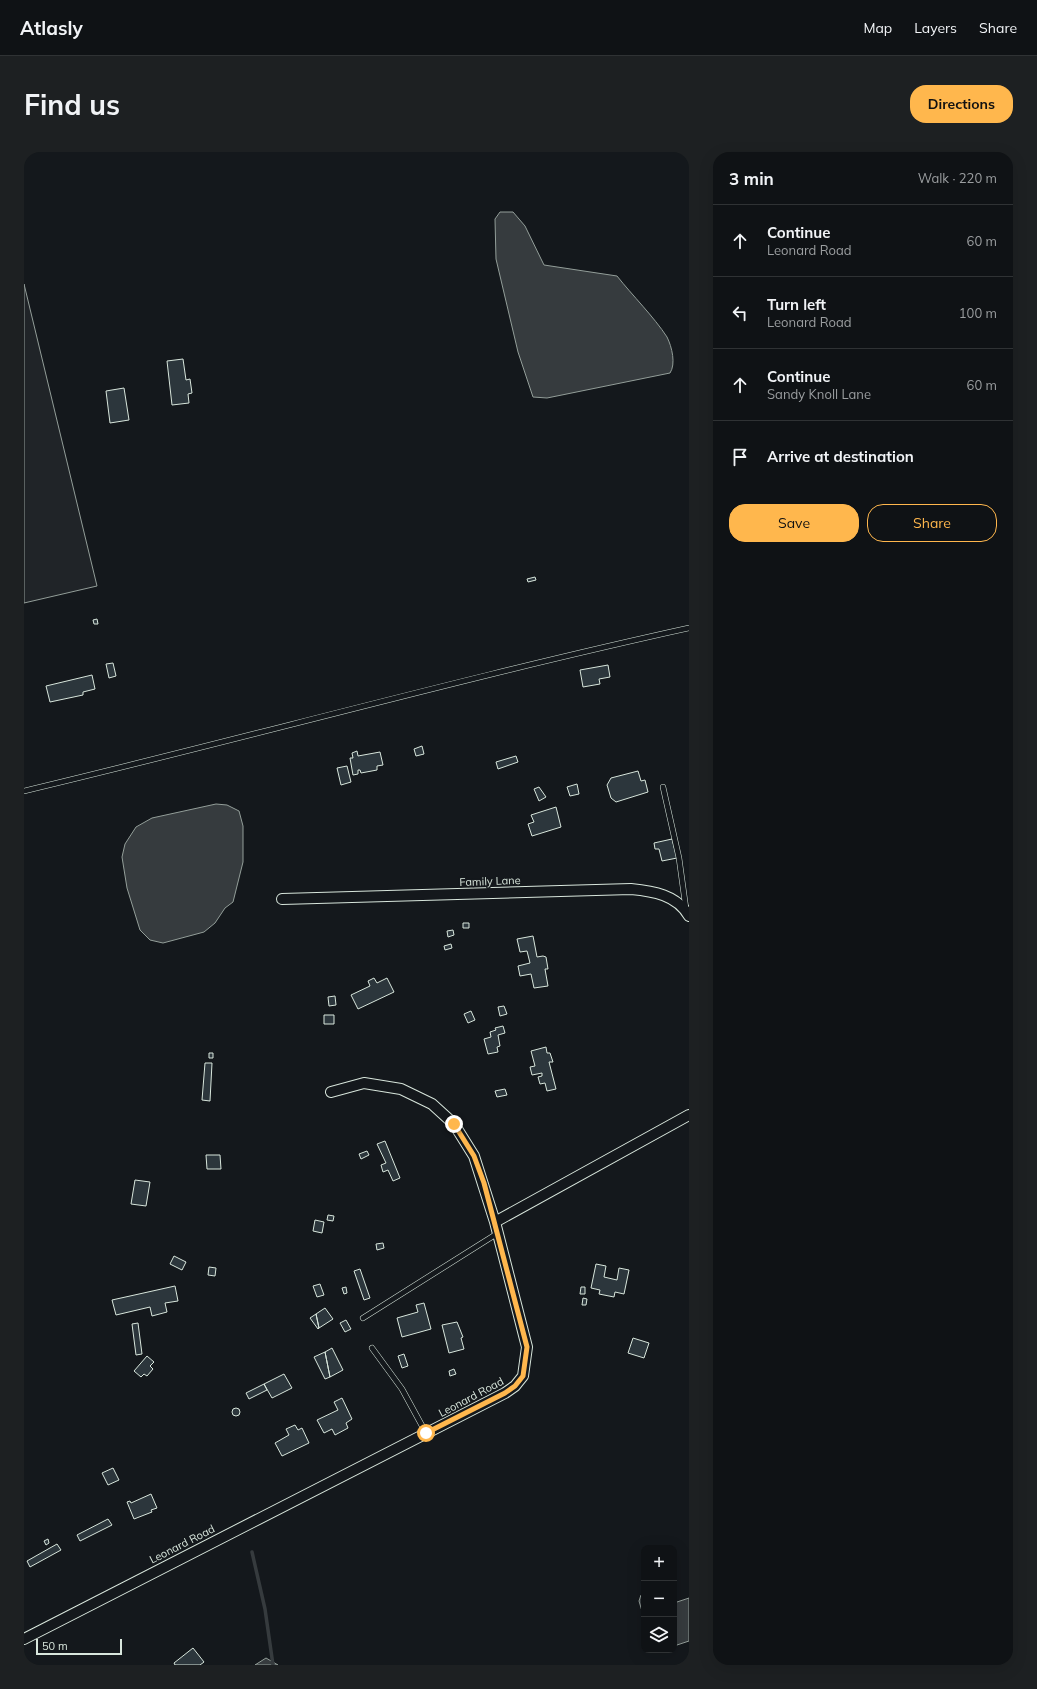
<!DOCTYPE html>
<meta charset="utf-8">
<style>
:root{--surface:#0f1215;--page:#1d2022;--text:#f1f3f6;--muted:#9b9ea0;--line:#2f3234;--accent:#ffb74d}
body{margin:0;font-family:Mulish,sans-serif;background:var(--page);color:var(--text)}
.controls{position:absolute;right:12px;bottom:12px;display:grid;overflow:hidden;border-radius:8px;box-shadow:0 4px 16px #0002}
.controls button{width:36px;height:36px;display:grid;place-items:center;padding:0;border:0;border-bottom:1px solid var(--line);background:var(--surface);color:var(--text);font:20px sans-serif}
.scale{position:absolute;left:12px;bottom:10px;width:86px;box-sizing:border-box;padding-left:4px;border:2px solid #d8e6dc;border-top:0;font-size:11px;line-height:14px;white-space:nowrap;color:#d8e6dc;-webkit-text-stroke:3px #14181c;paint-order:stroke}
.stop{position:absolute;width:12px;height:12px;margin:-9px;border:3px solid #ffb74d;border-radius:50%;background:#fff}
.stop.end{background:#ffb74d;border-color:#fff;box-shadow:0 1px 4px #0008}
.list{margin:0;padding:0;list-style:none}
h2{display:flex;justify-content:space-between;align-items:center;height:52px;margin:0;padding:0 16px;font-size:17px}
h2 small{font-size:13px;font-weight:400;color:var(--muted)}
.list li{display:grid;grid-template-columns:26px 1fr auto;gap:12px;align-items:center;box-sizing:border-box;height:72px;padding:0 16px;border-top:1px solid var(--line)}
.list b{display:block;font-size:15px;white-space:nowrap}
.list p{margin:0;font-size:13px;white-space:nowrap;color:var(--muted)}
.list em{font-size:13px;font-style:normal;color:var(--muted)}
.actions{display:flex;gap:8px;padding:12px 16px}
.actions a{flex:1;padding:9px 0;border:1px solid var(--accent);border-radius:16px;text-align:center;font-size:14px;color:var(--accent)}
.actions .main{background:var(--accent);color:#111}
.icon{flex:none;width:22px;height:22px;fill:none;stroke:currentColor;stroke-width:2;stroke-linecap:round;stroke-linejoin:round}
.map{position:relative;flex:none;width:665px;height:1513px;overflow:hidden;border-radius:16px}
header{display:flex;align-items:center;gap:24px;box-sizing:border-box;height:56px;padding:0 20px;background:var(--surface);border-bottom:1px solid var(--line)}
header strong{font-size:19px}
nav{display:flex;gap:22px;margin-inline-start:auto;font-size:14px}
.intro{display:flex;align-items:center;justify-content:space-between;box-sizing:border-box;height:96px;padding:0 24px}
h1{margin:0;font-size:28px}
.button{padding:10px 18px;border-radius:16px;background:var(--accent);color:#111;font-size:14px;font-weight:700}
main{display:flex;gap:24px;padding:0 24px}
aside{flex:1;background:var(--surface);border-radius:16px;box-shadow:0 4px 16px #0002}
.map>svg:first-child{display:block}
.green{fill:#202428;stroke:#939e99}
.water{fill:#363b3e;stroke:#939e99}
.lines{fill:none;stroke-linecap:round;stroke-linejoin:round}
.stream{stroke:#363b3e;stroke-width:3.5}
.building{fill:#2c363c;stroke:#d8e6dc}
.lane-casing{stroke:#d8e6dc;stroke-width:6}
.street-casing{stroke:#d8e6dc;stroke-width:12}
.lane{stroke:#14181c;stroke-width:5}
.street{stroke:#14181c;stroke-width:10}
.route{stroke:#ffb74d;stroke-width:5}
.labels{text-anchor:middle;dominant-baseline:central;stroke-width:3;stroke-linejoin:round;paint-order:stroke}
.street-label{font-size:11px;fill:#d8e6dc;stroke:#14181c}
</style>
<header>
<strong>Atlasly</strong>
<nav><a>Map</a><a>Layers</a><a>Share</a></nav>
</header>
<div class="intro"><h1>Find us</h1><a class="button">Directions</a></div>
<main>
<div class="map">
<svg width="665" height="1513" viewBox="0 0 665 1513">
<rect width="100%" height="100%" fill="#14181c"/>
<path class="green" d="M0 132 73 434 0 451Z"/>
<path class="water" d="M476 60H489L501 74 520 113 593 124C608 143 630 165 643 185 648 195 652 212 646 221L523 246 509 245 494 200 472 107 471 67Z
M192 652 203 653 215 659 219 674V710L209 750 201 756 191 771 180 780 139 791 126 788 116 778 103 736 98 705 101 692 112 675 128 666Z
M617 1443H620V1466L615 1449Z
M665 1446V1489L650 1494V1451Z
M242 1506 254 1513H231Z"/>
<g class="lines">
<path class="stream" d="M228 1400 241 1457 249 1513"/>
</g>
<path class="building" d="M159 207 162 228 166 227 168 241 164 242 165 251 148 253 143 209Z
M100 236 105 268 86 271 82 239Z
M511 425 512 428 504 430 503 427Z
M73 467 74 472H70L69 468Z
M89 511 92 524 85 526 82 512Z
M584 513 586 525 575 527 576 532 559 535 556 518Z
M68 523 71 537 59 540V543L26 550 22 534Z
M398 594 400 602 392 604 390 597Z
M333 599 334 604 356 600 359 613 353 614V618L337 621 336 618H334V622L329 623 326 606H329L328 601Z
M492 604 494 610 474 617 472 610Z
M323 614 327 630 317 633 313 616Z
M614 619 617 629 621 628 624 640 592 650 587 646 583 633 587 626Z
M553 632 555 642 546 644 543 635Z
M515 635 522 645 515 649 510 637Z
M532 655 537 675 508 684 504 672 510 670 507 663Z
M648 687 653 706 638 709 635 697H631L630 691Z
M439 771H445V776H439Z
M429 778 430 783 424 785 423 779Z
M509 784 513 805 519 804 522 805 524 817H521L524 834 510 836 507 822 496 824 494 814 506 811 503 799 496 800 493 787Z
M427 792 428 796 421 798 420 794Z
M350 826 353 831 363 826 370 840 334 857 327 843 346 834 344 829Z
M311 844 312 853 305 854 304 845Z
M480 854 483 862 476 864 474 855Z
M447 859 451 868 444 871 440 862Z
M300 863H310V872H300Z
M479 874 481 881 474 883 476 894 473 895 474 900 464 902 460 887 467 885 466 880 472 878 471 876Z
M522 895 523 901H526L529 910H525L532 937 523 939 521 931 516 932 514 925 518 924V921L508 923 506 915 511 914 507 899Z
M185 901H189V906H185Z
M181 911H188L186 949 178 948Z
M481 937 483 943 473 945 471 939Z
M361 989 376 1026 369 1029 364 1018 359 1020 357 1013 362 1011 353 992Z
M343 999 345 1003 337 1007 335 1002Z
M182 1003H196L197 1017H183Z
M111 1028 126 1030 122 1054 107 1052Z
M304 1063 310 1064 309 1069 303 1068Z
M291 1068 300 1070 298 1081 289 1079Z
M359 1091 360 1096 353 1098 352 1092Z
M150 1104 162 1110 158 1118 146 1112Z
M572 1112 582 1114 580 1125 593 1128 595 1116 605 1118 600 1142 591 1140 590 1145 575 1142 576 1138 567 1136Z
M185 1115 192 1116 191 1124 184 1123Z
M336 1117 346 1146 340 1148 330 1119Z
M296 1132 300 1143 293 1145 289 1134Z
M151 1134 154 1149 141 1151 143 1160 128 1164 126 1155 92 1163 88 1148Z
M322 1135 323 1141 320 1142 318 1136Z
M557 1135H561V1142H556Z
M559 1146 563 1147 562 1153H558Z
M400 1151 407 1177 378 1185 373 1166 394 1160 392 1153Z
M301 1156 309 1167 295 1176 292 1162Z
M292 1162 295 1176 294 1177 286 1166Z
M322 1168 327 1177 321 1180 316 1171Z
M433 1170 439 1185 437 1186 440 1197 425 1201 418 1173Z
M114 1171 118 1202 112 1203 108 1172Z
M609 1186 625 1191 620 1206 604 1201Z
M308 1196 319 1218 306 1225 301 1200Z
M301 1200 306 1225 301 1227 290 1205Z
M380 1202 384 1214 378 1216 374 1204Z
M123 1204 130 1210 126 1214 129 1217 123 1224 120 1222 117 1225 110 1219Z
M430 1217 432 1222 426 1224 425 1219Z
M260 1222 268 1236 248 1246 240 1232Z
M240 1232 243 1238 225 1247 222 1241Z
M318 1246 328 1267 322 1271 324 1276 311 1283 308 1277 300 1281 293 1268 314 1258 310 1250Z
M208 1260a4 4 0 1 1 8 0a4 4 0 1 1-8 0Z
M271 1273 274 1278 278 1276 285 1291 258 1304 251 1291 265 1283 262 1277Z
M89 1316 95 1328 84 1333 78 1321Z
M127 1342 133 1356 127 1358 128 1360 110 1367 103 1350 106 1349 107 1351Z
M84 1367 88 1373 56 1389 53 1383Z
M24 1387 25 1391 22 1393 20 1389Z
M33 1392 37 1398 6 1415 3 1409Z
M169 1496 180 1510 176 1513H151L150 1511Z"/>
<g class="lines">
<g class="lane-casing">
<path id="lane" d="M639 635 655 706 662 757
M0 639C222 586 442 525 665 476
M339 1166 474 1081
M348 1196 378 1237 402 1281"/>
</g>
<g class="street-casing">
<path id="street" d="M258 747 607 737C629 739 653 743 665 764
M471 1070 665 963
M0 1487 481 1241 491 1234 499 1224 503 1195 471 1070 450 1004 430 972 408 952 377 937 340 931 307 940"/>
</g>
<use href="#lane" class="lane"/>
<use href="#street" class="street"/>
</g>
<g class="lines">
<path class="route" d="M402 1281 481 1241 491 1234 499 1224 503 1195 460 1031 450 1004 430 972"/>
</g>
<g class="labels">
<g class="street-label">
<text transform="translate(466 729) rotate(-2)">Family Lane</text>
<text transform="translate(447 1245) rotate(-28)">Leonard Road</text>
<text transform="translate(158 1392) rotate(-27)">Leonard Road</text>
</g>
</g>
</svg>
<div class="controls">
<button>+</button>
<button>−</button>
<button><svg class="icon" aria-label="layers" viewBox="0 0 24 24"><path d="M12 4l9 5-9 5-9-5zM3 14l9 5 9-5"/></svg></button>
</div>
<div class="scale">50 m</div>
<div class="stop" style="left:402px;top:1281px"></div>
<div class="stop end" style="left:430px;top:972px"></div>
</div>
<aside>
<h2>3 min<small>Walk · 220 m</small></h2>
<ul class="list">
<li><svg class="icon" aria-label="ahead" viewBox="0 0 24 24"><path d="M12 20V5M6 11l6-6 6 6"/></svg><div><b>Continue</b><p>Leonard Road</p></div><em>60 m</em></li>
<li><svg class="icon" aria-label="left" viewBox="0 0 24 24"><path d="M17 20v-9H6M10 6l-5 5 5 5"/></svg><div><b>Turn left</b><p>Leonard Road</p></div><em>100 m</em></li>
<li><svg class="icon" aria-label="ahead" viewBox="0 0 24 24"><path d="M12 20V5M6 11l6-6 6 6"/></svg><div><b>Continue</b><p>Sandy Knoll Lane</p></div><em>60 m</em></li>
<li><svg class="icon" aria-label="arrive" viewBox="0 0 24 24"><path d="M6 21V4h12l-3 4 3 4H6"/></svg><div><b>Arrive at destination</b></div></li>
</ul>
<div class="actions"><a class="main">Save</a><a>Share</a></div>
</aside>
</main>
